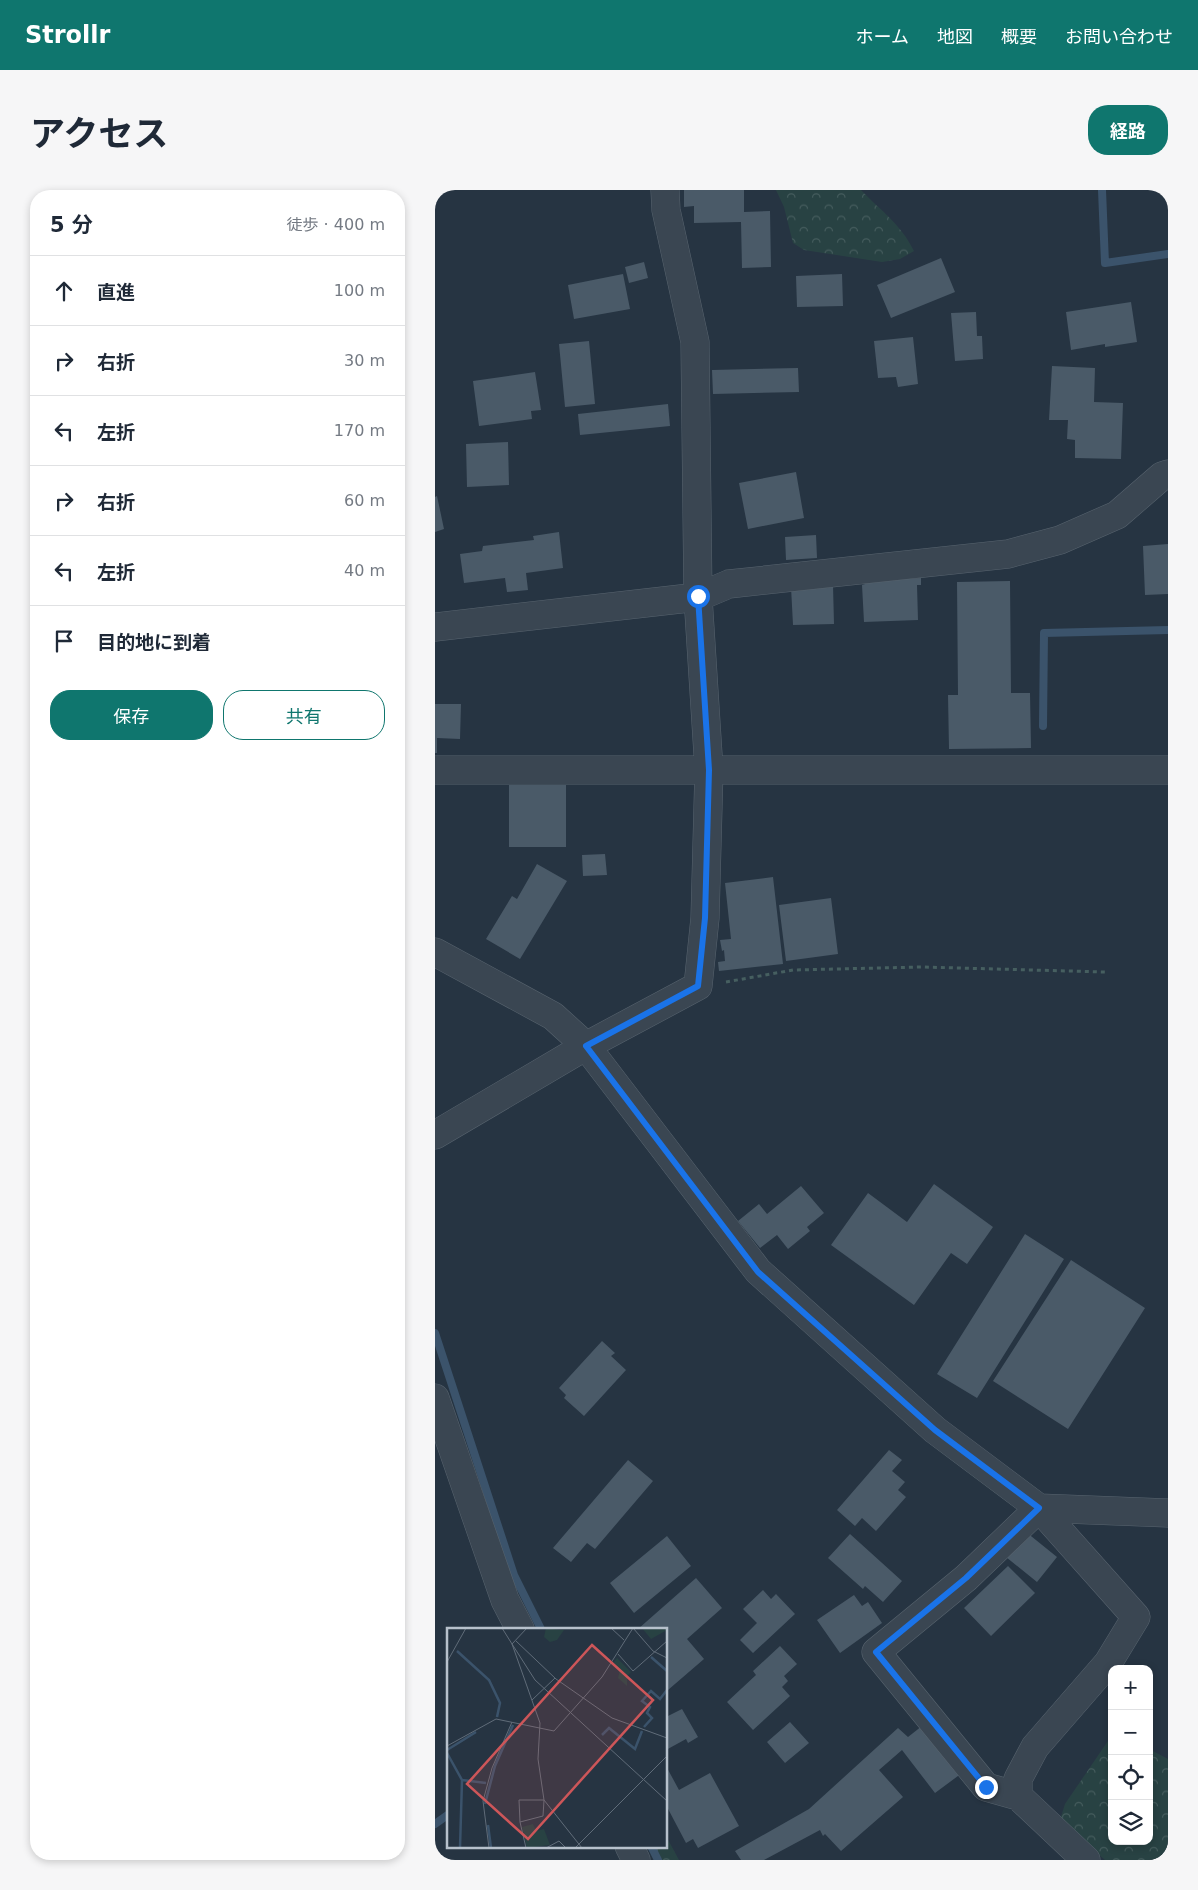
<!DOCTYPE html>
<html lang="ja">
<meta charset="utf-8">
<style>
:root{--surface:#fff;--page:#f6f6f7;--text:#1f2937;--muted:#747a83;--line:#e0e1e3;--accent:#0f766e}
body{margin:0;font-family:"DejaVu Sans","Noto Sans JP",sans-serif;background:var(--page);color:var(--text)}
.controls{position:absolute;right:15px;bottom:15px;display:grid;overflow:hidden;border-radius:10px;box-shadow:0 2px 8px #0003}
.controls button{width:45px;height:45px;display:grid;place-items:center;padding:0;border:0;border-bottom:1px solid var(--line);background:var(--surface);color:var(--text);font:25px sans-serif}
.stop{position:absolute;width:15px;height:15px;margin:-11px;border:4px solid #1a73e8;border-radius:50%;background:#fff}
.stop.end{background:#1a73e8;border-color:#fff;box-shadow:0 1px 5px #0008}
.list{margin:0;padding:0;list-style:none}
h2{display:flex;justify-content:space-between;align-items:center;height:65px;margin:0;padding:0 20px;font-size:21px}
h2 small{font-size:16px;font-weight:400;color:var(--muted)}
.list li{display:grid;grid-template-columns:32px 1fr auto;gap:15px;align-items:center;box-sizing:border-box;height:70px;padding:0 20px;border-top:1px solid var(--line)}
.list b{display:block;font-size:19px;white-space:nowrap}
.list em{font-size:16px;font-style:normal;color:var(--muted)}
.actions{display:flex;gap:10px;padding:15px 20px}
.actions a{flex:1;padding:11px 0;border:1px solid var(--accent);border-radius:20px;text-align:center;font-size:18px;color:var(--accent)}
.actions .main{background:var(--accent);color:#fff}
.icon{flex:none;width:28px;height:28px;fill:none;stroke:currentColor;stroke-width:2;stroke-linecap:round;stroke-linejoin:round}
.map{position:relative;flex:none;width:733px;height:1670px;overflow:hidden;border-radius:20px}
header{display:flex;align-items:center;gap:30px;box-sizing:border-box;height:70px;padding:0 25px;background:var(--accent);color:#fff}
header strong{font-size:24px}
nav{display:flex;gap:28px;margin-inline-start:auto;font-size:18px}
.intro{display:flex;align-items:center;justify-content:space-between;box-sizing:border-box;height:120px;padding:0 30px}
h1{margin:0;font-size:35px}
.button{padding:12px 22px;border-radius:20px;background:var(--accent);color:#fff;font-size:18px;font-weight:700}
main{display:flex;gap:30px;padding:0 30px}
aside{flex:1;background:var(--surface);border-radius:20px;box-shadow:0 2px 8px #0003}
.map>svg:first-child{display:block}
.forest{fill:url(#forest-crowns)}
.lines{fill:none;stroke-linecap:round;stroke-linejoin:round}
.stream{stroke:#3b536b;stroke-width:8}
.building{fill:#4a5a68}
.minor-casing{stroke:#58646f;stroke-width:29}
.path{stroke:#465f60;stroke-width:3;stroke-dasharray:4 4;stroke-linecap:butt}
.minor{stroke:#3a4652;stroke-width:28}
.route{stroke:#1a73e8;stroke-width:6}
.inset-river{fill:none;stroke:#3b536b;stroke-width:2.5}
.inset-road{fill:none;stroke:#606c79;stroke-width:1}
.view{fill:#cd5659;fill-opacity:0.15;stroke:#cd5659;stroke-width:2.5}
.inset-edge{fill:none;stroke:#b7c1cc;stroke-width:2.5}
</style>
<header>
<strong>Strollr</strong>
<nav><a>ホーム</a><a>地図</a><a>概要</a><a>お問い合わせ</a></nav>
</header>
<div class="intro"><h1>アクセス</h1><a class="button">経路</a></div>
<main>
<aside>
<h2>5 分<small>徒歩 · 400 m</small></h2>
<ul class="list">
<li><svg class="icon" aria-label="ahead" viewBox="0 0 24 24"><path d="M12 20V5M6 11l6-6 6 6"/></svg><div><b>直進</b></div><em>100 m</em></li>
<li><svg class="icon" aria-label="right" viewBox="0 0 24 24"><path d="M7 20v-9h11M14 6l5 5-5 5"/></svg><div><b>右折</b></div><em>30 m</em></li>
<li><svg class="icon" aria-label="left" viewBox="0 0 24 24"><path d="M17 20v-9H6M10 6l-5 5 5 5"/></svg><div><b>左折</b></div><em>170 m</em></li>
<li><svg class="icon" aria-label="right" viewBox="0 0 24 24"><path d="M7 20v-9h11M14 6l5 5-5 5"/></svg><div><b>右折</b></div><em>60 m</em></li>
<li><svg class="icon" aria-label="left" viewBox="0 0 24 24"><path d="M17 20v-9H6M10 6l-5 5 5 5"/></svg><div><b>左折</b></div><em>40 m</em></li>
<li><svg class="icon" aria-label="arrive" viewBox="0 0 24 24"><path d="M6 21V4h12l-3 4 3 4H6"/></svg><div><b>目的地に到着</b></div></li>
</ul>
<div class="actions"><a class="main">保存</a><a>共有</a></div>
</aside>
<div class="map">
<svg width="733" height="1670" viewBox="0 0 733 1670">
<defs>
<pattern id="forest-crowns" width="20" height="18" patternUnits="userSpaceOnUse" patternTransform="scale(1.25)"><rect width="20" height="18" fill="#284243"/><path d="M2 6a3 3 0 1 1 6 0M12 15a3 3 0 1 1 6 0" fill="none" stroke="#455c5d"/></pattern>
</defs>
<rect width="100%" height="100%" fill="#263442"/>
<path class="forest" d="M341 0H426C447 22 465 33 479 61L465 69 447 72 369 60 358 53 349 17Z
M677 1545V1651H714V1559L733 1569V1670H670L625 1630 630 1614Z
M231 1646 244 1670H227L220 1656H231Z"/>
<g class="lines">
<path class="stream" d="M667 0 670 73 733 64
M608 536 609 443 733 440
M0 1143 79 1385 106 1439
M0 1634 14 1624
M216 1656 223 1670"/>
</g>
<path class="building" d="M249 0H309V22L335 21 336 77 307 78 306 32 259 33V16L249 17Z
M506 68 520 102 456 128 442 95Z
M209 72 213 88 194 93 190 77Z
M188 84 195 119 139 129 133 95Z
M407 84 408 116 362 117 361 86Z
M696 112 702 152 670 157V154L636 160 631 122Z
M541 122 542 146H547L548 169 520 171 516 123Z
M478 147 483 194 463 197 461 187 443 188 439 151Z
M154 151 160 214 130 217 124 154Z
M617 176 660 178 659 212 688 213 686 269 640 268V250L632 249 633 230H614Z
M363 178 364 202 278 204 277 180Z
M100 182 106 220 96 221 97 229 44 236 38 191Z
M233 214 235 236 145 245 143 224Z
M73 252 74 295 32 297 31 254Z
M361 282 369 328 313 339 304 293Z
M2 306 9 339 0 342V307Z
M124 342 128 378 91 383 93 400 72 402 70 388 29 393 25 364 47 361 48 356 99 350 98 346Z
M381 345 382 368 351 370 350 347Z
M733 354V404L710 405 708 356Z
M486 388V395H482L483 430 429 432 427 395 430 394V391Z
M575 391 576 503H595L596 558 514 559 513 505H523L522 392Z
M398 395 399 434 358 435 356 397Z
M0 514H26L25 549 2 548V563H0Z
M74 595H131V657H74Z
M170 664 172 685 148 686 147 665Z
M102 674 132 691 85 769 51 749 77 706 82 709Z
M338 687 348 774 284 781 283 772 290 771 289 760 287 761 285 750 296 749 290 693Z
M396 708 403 764 351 771 344 715Z
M499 994 558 1037 532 1074 516 1063 479 1115 396 1055 433 1003 472 1032Z
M366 996 389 1023 372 1037 375 1041 353 1059 342 1045 325 1058 303 1031 324 1014 332 1024Z
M590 1044 629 1069 542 1208 502 1184Z
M636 1070 710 1118 633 1239 558 1191Z
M167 1151 180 1163 176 1166 191 1180 149 1226 129 1208 131 1205 124 1198Z
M454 1260 467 1270 457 1281 470 1292 463 1300 471 1307 441 1341 427 1328 420 1336 402 1320Z
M193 1270 218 1291 160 1359 152 1353 136 1372 118 1358Z
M591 1342 622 1367 602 1392 571 1367Z
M415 1344 467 1391 448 1412 430 1396 428 1399 393 1368Z
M232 1346 256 1376 199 1423 175 1393Z
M573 1376 600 1403 556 1446 529 1418Z
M261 1388 287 1418 252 1449 269 1469 233 1500 231 1498V1439H203Z
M328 1400 336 1409 341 1404 360 1424 318 1463 305 1450 322 1433 308 1419Z
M419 1405 427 1416 433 1412 447 1433 405 1463 382 1430Z
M345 1456 362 1474 349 1486 353 1491 347 1497 355 1506 318 1540 292 1512 321 1485 318 1481Z
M247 1519 263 1547 253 1553 251 1549 231 1560V1527Z
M355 1532 374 1553 350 1573 332 1552Z
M487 1536 527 1583 500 1603 467 1560 444 1580 468 1607 406 1661 390 1644 388 1646 385 1640 329 1670H306L300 1661 374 1619 463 1538 473 1547Z
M231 1576 244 1600 275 1583 304 1636 263 1658 258 1649 251 1653 231 1615Z"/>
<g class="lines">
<g class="minor-casing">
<path id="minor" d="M0 437 263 407 294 394 573 364 625 350 682 325 727 286 733 284
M0 580H733
M0 762 118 826 151 856 323 1081 500 1240 604 1318 733 1323
M0 945 151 856 263 796 270 728 274 580 263 407 260 152 231 20 230 0
M0 1208 70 1410 85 1439
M583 1606 551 1597 441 1462 531 1388 604 1318 701 1427 673 1473 600 1557 583 1589V1606L651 1670
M194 1656 201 1670"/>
</g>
<path class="path" d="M291 792 358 780 487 777 670 782"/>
<use href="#minor" class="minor"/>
</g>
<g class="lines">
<path class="route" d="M263 406 274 580 270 728 263 796 151 856 323 1082 500 1240 604 1318 531 1388 441 1462 551 1597"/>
</g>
<g transform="translate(12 1438)">
<rect width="220" height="220" fill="#263442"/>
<path d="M99 0 113 2H117L110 12 103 14 97 9ZM195 0H220V2L204 11ZM170 30 184 44 180 48V58L171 50 173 41 166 35ZM86 196 89 203 97 201 103 217 80 220 75 199Z" fill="#284243"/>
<path class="inset-river" d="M10 23 42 52 53 75 50 89M204 29 220 43M197 99 205 90 200 85 203 79 195 73 204 63 213 71 220 62M155 107 162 100 188 121 195 103M0 122 29 104M0 125 15 152 13 220M15 152 39 155M38 176 48 138 66 97M41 197 44 220"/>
<path class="inset-road" d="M55 0 65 16 93 95 91 131 97 172 135 220M80 0 65 16 88 52 220 173M164 0 177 12M69 13 109 51 165 90 220 110M171 26 186 43 220 13M0 34 19 0M85 72 108 50M0 118 49 91 107 103 155 49 186 0 206 23 220 30M73 194 72 172H97L96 188 73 194 79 220M42 220 36 173 45 140 65 94M99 220 112 213 119 220M128 220 220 128"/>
<path class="view" d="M145 17 206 72 81 211 20 156Z"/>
<rect width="220" height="220" class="inset-edge"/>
</g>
</svg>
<div class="controls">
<button>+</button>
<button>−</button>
<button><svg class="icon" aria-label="locate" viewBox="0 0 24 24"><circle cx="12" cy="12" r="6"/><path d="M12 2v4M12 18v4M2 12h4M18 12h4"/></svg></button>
<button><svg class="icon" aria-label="layers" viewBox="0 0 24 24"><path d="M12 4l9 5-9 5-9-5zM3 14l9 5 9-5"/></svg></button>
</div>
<div class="stop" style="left:263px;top:406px"></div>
<div class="stop end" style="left:551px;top:1597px"></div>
</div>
</main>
